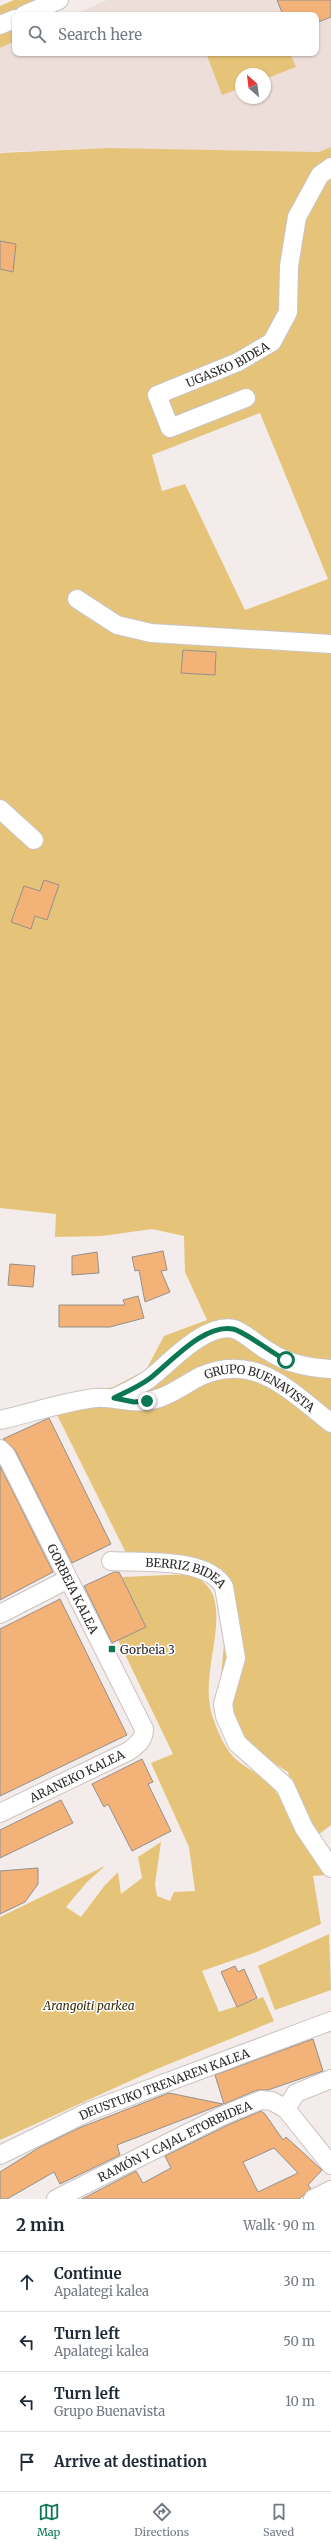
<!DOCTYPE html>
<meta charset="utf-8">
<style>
:root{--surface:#fff;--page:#f6f6f7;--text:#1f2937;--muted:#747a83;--line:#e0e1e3;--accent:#0c7852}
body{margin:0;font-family:Merriweather,serif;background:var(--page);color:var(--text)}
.compass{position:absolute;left:235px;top:68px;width:36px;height:36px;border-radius:50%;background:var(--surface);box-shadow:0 1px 3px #0004;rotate:332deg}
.stop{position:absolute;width:12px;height:12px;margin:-9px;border:3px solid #0c7852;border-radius:50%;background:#fff}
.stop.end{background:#0c7852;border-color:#fff;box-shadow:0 1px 4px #0008}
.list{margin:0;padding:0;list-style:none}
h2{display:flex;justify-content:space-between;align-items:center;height:52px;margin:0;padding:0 16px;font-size:17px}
h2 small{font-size:13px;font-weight:400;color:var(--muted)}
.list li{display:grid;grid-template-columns:26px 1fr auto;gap:12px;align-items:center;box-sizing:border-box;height:60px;padding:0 16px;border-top:1px solid var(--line)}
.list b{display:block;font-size:15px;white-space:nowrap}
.list p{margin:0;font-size:13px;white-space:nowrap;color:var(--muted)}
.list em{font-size:13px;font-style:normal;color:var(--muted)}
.icon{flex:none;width:22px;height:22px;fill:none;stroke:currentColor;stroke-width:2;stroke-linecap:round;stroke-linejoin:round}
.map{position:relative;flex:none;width:331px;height:2199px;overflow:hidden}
.search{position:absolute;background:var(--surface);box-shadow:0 1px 3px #0004;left:12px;right:12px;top:12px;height:44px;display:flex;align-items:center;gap:10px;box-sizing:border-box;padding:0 14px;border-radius:8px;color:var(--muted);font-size:15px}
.sheet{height:292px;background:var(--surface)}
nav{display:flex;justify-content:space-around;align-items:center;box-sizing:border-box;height:56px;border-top:1px solid var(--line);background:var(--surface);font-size:11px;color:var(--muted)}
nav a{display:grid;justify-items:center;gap:2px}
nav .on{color:var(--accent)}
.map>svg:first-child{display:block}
.built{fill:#edded9;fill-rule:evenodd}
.green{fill:#e5c479;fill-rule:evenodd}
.building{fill:#f3b278;stroke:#95908c;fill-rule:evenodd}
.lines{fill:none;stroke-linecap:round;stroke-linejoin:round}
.minor-casing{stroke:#cac3c1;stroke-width:20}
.minor{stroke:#fff;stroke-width:18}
.route{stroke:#0c7852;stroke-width:5}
.poi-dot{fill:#0c7852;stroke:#fff;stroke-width:1.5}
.labels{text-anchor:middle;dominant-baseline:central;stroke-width:3;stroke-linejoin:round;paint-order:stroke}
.street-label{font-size:12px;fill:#2e2b2b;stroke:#fff}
.poi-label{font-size:12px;fill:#2e2b2b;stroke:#fff;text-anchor:start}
.park-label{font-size:12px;font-style:italic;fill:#3b2d09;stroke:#fff}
</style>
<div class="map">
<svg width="331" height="2199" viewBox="0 0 331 2199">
<rect width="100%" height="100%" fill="#f3ecea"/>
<path class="built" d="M107 0H331V147L319 152 108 148 0 152V48L15 41V53H316V15H73ZM241 74H265V98H241Z"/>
<path class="green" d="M14 0H55L57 15H15V41L0 48V6Z
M206 53H290L296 67 265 79V74H241V88L222 95Z
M331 147V1825L318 1835 292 1788 288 1772 259 1754 247 1740 236 1726 224 1699 221 1676 229 1590 223 1573 128 1557 50 1401 113 1387 146 1370 164 1336 207 1320 185 1272 184 1236 152 1229 102 1236 55 1237 56 1214 0 1208V153L108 148 319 152ZM260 413 328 579 245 610 185 484 162 491 152 455Z
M192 1574C200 1579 209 1585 213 1595 225 1629 200 1676 212 1715 217 1730 225 1751 239 1762 250 1770 263 1776 272 1787 294 1813 309 1846 326 1875L313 1876 321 1924 254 1953 202 1971 219 2012 263 1997 274 2021 152 2071 0 2140V1917L105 1866 87 1882 66 1907 81 1917 105 1885 118 1872 121 1894 142 1878 138 1857 161 1842 155 1884 157 1896 170 1901 174 1892 195 1891 189 1847 151 1763 173 1754 118 1640 145 1627 122 1577Z
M329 1934 331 1990 275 2010 258 1966Z"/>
<path class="building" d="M277 0H331V17L316 23V15H283Z
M0 241 16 244 13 272 0 269Z
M183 650 216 652 215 675 181 673Z
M44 880 59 885 47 920 35 916 31 929 11 922 24 886 40 891Z
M163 1251 167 1270 161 1271 170 1292 145 1302 139 1270 135 1271 132 1257Z
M97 1252 99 1273 72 1275V1256Z
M10 1264 35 1266 33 1287 8 1285Z
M138 1296 144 1318 110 1327H59V1305H125L123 1300Z
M49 1418 111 1544 72 1563 15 1450 3 1439Z
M0 1466 53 1572 0 1600Z
M114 1572H119L146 1627 112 1643 84 1586Z
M60 1599 127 1735 0 1796V1629Z
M142 1759 153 1782 148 1784 171 1831 132 1851 108 1804 104 1807 92 1784Z
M61 1800 73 1823 0 1858V1830Z
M38 1868V1884L25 1902 0 1914V1871Z
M235 1966 238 1972 244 1969 257 1998 237 2007 221 1972Z
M313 2039 323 2071 268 2090H257L224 2104 215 2075Z
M169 2093 223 2104 117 2145 120 2155 60 2184 54 2172 7 2199H0V2172L40 2147 79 2128Z
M261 2111 265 2114 283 2140 286 2137 322 2170 308 2185 311 2189 299 2199H82L136 2171 143 2183 171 2168 165 2156 228 2125ZM274 2148 298 2173 258 2192 243 2162Z"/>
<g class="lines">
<g class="minor-casing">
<g id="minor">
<path d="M24 15 59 0"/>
<path d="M0 25 15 19"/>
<path id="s1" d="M246 398 170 428 157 395 238 362 272 342 288 312 289 266 297 217 320 175 331 167"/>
<path d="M77 599 117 625 151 633 331 644"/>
<path d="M0 809 34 840"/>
<path d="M114 1398C126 1392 138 1387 149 1379 169 1364 205 1322 234 1329 246 1333 258 1346 270 1352 288 1364 310 1368 331 1369"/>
<path id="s2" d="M0 1420C31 1413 63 1402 95 1398 112 1396 129 1404 146 1401 166 1399 183 1385 201 1376 255 1352 290 1391 331 1423"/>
<path id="s3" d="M0 1449 6 1455 144 1729C144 1740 137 1745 129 1751L0 1813"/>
<path id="s4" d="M111 1561C142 1563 208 1557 224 1587L236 1658 223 1704 225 1716 237 1743 285 1786 304 1828 331 1868"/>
<path d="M0 1614 68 1579"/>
<path d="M286 2109 296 2093 331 2079"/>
<path id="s5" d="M0 2155 90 2111 331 2021"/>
<path id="s6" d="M56 2199 224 2115 261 2100 272 2101 286 2109 331 2165"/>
<path d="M313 2199 331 2190"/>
</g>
</g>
<use href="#minor" class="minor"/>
</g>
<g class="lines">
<path class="route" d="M147 1401 134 1402 114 1398C126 1392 138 1387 149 1379 170 1363 204 1323 233 1329 246 1332 271 1353 286 1360"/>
</g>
<rect class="poi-dot" x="108" y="1645" width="8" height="8" rx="2"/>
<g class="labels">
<g class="street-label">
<text stroke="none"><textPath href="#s1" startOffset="194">UGASKO BIDEA</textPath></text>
<text stroke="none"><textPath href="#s2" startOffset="274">GRUPO BUENAVISTA</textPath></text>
<text stroke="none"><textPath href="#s4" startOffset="77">BERRIZ BIDEA</textPath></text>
<text stroke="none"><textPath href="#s3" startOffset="158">GORBEIA KALEA</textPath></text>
<text transform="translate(77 1776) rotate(-26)">ARANEKO KALEA</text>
<text stroke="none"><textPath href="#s5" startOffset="179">DEUSTUKO TRENAREN KALEA</textPath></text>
<text stroke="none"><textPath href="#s6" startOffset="132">RAMÓN Y CAJAL ETORBIDEA</textPath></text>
</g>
<g class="poi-label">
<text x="120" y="1649">Gorbeia 3</text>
</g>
<g class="park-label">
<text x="89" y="2005">Arangoiti parkea</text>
</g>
</g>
</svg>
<svg class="compass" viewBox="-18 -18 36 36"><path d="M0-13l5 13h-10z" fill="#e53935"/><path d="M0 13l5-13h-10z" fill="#747a83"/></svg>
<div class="stop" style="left:286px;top:1360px"></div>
<div class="stop end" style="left:147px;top:1401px"></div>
<div class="search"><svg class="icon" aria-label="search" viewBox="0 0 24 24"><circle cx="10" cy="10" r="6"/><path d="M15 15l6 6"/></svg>Search here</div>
</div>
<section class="sheet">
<h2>2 min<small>Walk · 90 m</small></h2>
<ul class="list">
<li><svg class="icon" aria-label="ahead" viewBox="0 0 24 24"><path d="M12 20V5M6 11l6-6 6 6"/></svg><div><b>Continue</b><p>Apalategi kalea</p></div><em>30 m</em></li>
<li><svg class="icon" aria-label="left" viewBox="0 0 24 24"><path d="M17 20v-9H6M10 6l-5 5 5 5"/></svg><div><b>Turn left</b><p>Apalategi kalea</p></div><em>50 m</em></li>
<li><svg class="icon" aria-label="left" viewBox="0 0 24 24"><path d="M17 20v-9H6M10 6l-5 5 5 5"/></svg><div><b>Turn left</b><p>Grupo Buenavista</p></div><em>10 m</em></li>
<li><svg class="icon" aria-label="arrive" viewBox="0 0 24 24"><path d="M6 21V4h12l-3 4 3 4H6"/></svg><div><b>Arrive at destination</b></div></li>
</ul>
</section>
<nav>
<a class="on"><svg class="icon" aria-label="map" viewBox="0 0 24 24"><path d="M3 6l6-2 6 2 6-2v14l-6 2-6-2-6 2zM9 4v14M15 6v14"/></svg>Map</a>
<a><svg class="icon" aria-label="directions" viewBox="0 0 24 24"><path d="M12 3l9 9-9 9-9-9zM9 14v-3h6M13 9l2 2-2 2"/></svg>Directions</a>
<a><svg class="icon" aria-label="saved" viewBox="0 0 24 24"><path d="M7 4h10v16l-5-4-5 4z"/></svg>Saved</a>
</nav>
